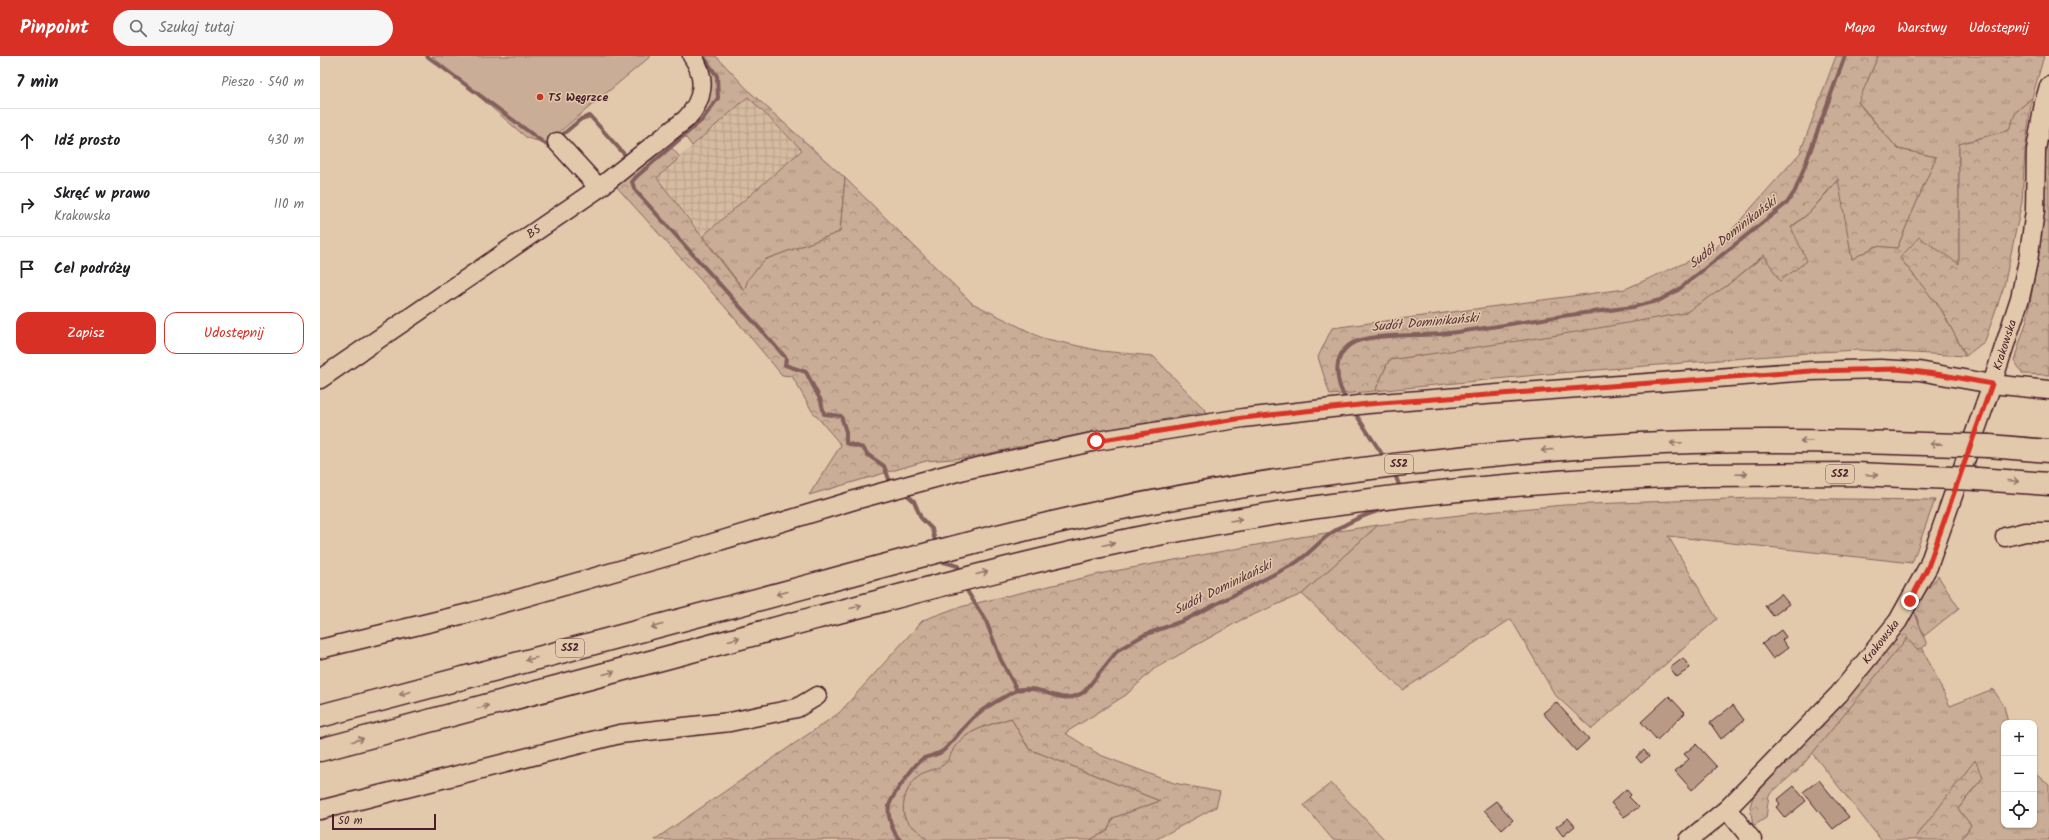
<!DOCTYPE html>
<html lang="pl">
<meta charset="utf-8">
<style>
:root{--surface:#fff;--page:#f6f6f6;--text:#202124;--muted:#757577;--line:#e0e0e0;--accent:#d93025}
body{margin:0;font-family:Kalam,sans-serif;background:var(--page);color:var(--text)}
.controls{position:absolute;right:12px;bottom:12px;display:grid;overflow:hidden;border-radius:8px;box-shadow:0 1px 3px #0004}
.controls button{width:36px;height:36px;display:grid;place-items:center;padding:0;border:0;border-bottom:1px solid var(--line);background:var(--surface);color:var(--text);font:20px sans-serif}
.scale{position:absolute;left:12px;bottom:10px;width:104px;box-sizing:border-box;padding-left:4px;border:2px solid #4a1f2b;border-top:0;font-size:11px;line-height:14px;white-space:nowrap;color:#4a1f2b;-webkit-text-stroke:3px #e2c9ab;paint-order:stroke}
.stop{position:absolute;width:12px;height:12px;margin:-9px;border:3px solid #d93025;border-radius:50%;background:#fff}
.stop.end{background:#d93025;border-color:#fff;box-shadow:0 1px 4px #0008}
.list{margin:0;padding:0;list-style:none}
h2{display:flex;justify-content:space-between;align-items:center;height:52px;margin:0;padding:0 16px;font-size:17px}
h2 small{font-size:13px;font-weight:400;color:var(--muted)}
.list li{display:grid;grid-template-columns:26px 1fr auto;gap:12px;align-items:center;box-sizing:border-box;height:64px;padding:0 16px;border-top:1px solid var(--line)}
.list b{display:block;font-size:15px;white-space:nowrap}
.list p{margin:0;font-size:13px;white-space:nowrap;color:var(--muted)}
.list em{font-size:13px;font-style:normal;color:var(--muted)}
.actions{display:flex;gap:8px;padding:12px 16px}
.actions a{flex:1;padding:9px 0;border:1px solid var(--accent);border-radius:12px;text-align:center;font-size:14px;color:var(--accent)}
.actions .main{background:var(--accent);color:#fff}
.icon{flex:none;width:22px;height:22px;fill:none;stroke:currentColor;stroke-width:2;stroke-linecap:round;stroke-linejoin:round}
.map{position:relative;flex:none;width:1729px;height:784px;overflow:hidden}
header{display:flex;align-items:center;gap:24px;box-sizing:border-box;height:56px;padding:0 20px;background:var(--accent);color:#fff}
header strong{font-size:19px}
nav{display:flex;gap:22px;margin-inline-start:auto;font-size:14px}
.search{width:280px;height:36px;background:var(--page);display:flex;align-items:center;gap:10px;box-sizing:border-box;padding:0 14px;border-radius:22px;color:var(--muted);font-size:15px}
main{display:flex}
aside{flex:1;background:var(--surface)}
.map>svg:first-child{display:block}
.industrial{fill:url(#industrial-grid)}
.grass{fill:url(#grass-tufts);stroke:#8a6660}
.forest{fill:url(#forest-crowns);stroke:#8a6660}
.park{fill:#c9ad96;stroke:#8a6660}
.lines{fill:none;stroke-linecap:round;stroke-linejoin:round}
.stream{stroke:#825e5b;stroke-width:4}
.building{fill:#b89a87;stroke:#4a1f2b}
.minor-casing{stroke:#4a1f2b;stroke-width:21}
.highway-casing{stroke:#4a1f2b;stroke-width:25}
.minor{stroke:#e2c9ab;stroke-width:18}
.highway{stroke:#e2c9ab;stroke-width:22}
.highway-bridge-casing{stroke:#4a1f2b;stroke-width:25;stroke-linecap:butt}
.highway-bridge{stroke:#e2c9ab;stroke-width:22}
.oneway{stroke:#96746b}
.route{stroke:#d93025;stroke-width:5}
.poi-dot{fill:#c8321e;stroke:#e2c9ab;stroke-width:1.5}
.labels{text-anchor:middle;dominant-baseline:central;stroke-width:3;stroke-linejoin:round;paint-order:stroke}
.shield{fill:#e2c9ab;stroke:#785251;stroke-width:1}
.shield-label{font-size:11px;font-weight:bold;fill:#4a1f2b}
.poi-label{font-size:12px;font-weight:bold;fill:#4a1f2b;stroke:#e2c9ab;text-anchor:start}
.street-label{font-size:12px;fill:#4a1f2b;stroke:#e2c9ab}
.water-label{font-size:13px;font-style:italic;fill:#5d343b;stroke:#e2c9ab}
</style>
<header>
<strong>Pinpoint</strong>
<div class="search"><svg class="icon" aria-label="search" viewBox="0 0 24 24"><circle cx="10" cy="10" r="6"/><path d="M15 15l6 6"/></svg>Szukaj tutaj</div>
<nav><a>Mapa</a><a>Warstwy</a><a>Udostępnij</a></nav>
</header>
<main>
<aside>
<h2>7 min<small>Pieszo · 540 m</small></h2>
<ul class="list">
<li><svg class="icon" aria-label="ahead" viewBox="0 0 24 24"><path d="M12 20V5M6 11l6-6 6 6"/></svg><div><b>Idź prosto</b></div><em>430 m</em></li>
<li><svg class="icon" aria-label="right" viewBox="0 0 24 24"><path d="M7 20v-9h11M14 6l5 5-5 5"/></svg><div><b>Skręć w prawo</b><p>Krakowska</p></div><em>110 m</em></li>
<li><svg class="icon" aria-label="arrive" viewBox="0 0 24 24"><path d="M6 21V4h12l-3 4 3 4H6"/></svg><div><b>Cel podróży</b></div></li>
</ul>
<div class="actions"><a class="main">Zapisz</a><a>Udostępnij</a></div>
</aside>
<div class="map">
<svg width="1729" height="784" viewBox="0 0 1729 784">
<defs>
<pattern id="industrial-grid" width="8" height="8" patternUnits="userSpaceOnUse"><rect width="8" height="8" fill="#d5bba0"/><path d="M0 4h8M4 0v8" fill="none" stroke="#b8a08a"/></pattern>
<pattern id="grass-tufts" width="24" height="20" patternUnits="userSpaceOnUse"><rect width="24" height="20" fill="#c9ad96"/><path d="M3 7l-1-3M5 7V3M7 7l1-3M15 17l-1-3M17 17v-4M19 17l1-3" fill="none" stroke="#a58c7b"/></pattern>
<pattern id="forest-crowns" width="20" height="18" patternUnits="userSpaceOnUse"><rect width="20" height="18" fill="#c9ad96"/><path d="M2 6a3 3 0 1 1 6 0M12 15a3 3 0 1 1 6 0" fill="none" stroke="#a58c7b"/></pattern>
</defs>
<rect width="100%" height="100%" fill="#e2c9ab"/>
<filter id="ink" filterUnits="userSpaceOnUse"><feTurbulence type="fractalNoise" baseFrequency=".025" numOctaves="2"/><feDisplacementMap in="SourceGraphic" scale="8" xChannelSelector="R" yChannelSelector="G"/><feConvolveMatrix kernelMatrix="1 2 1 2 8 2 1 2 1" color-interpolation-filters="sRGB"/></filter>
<g filter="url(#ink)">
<path class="industrial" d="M428 41 482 95 383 180 337 121Z"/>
<path class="grass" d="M378 0H396L431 37 525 122 520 176 444 204 425 235 383 180 482 94 428 41 372 90 362 76 384 52Z
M1558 0H1724L1712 42 1696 56 1689 74 1639 88V208L1580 202 1621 253 1646 300 1539 294 1499 296 1227 318 1055 335 1069 304 1138 293 1405 231 1445 199 1460 224 1471 172 1489 157 1519 123 1532 203 1556 190 1577 192 1616 101 1578 93 1538 46Z
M1435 442 1615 444 1592 507 1348 480 1397 563 1272 673 1235 639 1191 563 1083 634 982 538 1058 469 1156 457 1244 449Z
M1618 520 1639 552 1604 580 1593 552Z
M1587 582 1597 593 1602 591 1630 650 1673 633 1684 650 1688 667H1684V769H1714V717L1729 729V784H1641L1651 769 1638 753 1663 721 1655 705 1594 784H1561L1492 697Z
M691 662 709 693 840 745 793 762 787 775 770 784H607C601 775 586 768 584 760 581 746 587 730 598 720 604 715 615 714 623 709 629 705 632 694 636 689 649 673 673 668 691 662Z
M1011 727 1065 784H1013L984 749Z"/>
<path class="forest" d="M1516 0H1558L1538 47 1578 93 1616 101 1577 192 1556 190 1532 203 1518 123 1489 157 1471 171 1487 205 1460 225 1444 199 1405 231 1365 257 1238 279 1069 304 1055 335 1010 339 998 301 1012 272 1305 233 1394 194 1480 97Z
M1712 42 1705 94 1702 146 1684 230 1665 285 1646 300 1621 253 1580 202 1599 181 1639 208V88L1689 74 1696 56Z
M1729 48V319L1703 318 1694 304 1707 264 1718 202 1724 144 1722 91Z
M346 86 360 101 337 122 424 235 428 223 444 204 520 176 525 122 652 247 722 282 781 295 833 300 887 356 767 377 646 402 606 405 489 439 521 389 492 355 472 320 462 319 405 251 294 128Z
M1058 469 982 538 921 564 834 613 806 639 745 677 780 699 854 727 900 736 896 751 835 784H770L787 775 793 762 840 745 709 693 691 662C672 668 649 673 636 689 632 694 629 705 623 709 615 714 604 715 598 720 587 730 581 746 584 760 586 768 601 775 607 784H334L519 657 603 564 636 552 784 517 980 481Z
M1593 552 1607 589 1597 594 1587 582 1482 710 1449 739 1446 762 1433 770 1430 750 1436 732Z
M1655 704 1663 721 1638 753 1651 769 1641 784H1594Z"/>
<path class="park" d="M112 0H331L226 87 207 82Z"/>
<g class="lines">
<path class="stream" d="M107 0 228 90 230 88
M383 0 397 20 398 42 382 64 316 121 312 126 315 134 466 302 465 309 486 316 501 345 504 358 521 360 526 376V387L543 392 548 399 564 410 569 423 574 428
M242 79 261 63 270 60 304 98
M1027 345C1016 328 1011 301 1031 288 1048 277 1099 280 1121 278 1155 274 1189 268 1223 263 1253 258 1283 255 1313 251L1340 244 1358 234 1467 147 1475 135 1481 120 1525 0
M1033 354 1066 404
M1074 416 1081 434
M584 436 594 445 601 462 612 473 615 485 618 489
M620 503V505L638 510 640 518
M644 530 666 565 681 604 697 634
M580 784C573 777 567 760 569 750 571 741 594 709 602 703 609 699 618 700 624 694 635 683 644 670 655 660 667 649 683 642 697 634 724 627 739 652 764 636L798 594 824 579 865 564 972 509C985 502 994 491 1006 481 1024 467 1046 458 1068 452"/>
</g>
<path class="building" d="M1461 538 1469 548 1453 560 1445 550Z
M1461 574 1466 581 1462 584 1468 592 1453 603 1442 588Z
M1363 602 1370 612 1357 621 1350 612Z
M1349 640 1365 657 1337 684 1321 666Z
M1236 646 1269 683 1256 695 1223 657Z
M1413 649 1424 664 1401 683 1390 667Z
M1376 688 1397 711 1372 734 1355 715 1369 703 1364 698Z
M1324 694 1329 700 1321 707 1316 701Z
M1499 724 1529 761 1513 773 1483 736Z
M1474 730 1486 745 1465 762 1456 751 1460 748 1457 744Z
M1306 733 1311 739 1309 741 1319 751 1304 761 1291 747Z
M1176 745 1193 764 1182 774 1164 754Z
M1248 762 1255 770 1243 780 1236 771Z"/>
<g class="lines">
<g class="minor-casing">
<path id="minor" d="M237 86 279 132
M0 323 279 132 366 63C384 44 387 21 372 0
M1685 481 1705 476H1729
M0 593 149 557 363 496 538 443 644 414 777 385 923 362 1048 348 1204 336 1491 315 1560 313 1599 315 1672 328 1729 334
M1407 753 1432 784
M0 754 268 686 300 678 410 666 477 652 497 640
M1369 784 1407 753 1519 638 1578 565 1608 511 1672 328 1700 242 1708 205 1715 155 1716 94 1724 47 1729 30"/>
</g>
<g class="highway-casing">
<path id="highway" d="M1669 390 1729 395
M1657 423 1729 428
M0 660 500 527
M0 694C165 650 330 606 495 562 607 533 719 502 833 479 1014 443 1199 424 1383 419"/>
</g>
<use href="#minor" class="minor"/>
<use href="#highway" class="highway"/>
<g class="highway-bridge-casing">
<path id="highway-bridge" d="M1383 419 1535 418 1657 423
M500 527C592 502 684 477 777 457 955 420 1137 398 1319 388 1436 382 1552 386 1669 390"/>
</g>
<use href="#highway-bridge" class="highway-bridge"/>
</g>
<defs><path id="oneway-shaft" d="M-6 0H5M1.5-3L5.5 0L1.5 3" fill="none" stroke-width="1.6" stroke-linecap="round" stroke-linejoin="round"/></defs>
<g class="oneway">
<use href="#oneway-shaft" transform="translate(1486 385) rotate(180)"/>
<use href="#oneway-shaft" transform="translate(1356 387) rotate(178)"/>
<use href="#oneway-shaft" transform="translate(1616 388) rotate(-178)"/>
<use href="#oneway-shaft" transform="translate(1227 394) rotate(175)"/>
<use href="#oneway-shaft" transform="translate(1422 418) rotate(-2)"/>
<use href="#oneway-shaft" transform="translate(1552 419) rotate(2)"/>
<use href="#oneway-shaft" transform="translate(1693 425) rotate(5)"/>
<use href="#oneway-shaft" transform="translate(916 464) rotate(-10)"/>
<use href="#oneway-shaft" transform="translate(789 488) rotate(-12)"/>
<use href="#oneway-shaft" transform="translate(662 517) rotate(-14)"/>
<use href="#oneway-shaft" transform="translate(462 537) rotate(165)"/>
<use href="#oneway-shaft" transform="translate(536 551) rotate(-15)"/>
<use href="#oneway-shaft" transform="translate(337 570) rotate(165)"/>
<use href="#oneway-shaft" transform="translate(414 583) rotate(-15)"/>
<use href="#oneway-shaft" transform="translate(211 603) rotate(165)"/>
<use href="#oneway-shaft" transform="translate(289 617) rotate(-15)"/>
<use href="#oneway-shaft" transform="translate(85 637) rotate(165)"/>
<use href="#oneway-shaft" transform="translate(163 651) rotate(-15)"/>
<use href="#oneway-shaft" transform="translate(38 684) rotate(-15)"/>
</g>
</g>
<g class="lines" filter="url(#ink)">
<path class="route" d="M776 385 923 362 1048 348 1491 315 1577 313 1623 319 1672 328 1608 511 1590 545"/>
</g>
<circle class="poi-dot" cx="220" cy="41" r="4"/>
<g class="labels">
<g class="shield">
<rect x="1065" y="399" width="28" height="18" rx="3"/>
<rect x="1506" y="409" width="28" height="18" rx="3"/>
<rect x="236" y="583" width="28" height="18" rx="3"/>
</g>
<g class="shield-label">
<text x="1079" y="408">S52</text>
<text x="1520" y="418">S52</text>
<text x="250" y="592">S52</text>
</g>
<g class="poi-label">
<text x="228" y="41">TS Węgrzce</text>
</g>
<g class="street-label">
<text transform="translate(214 176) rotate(-34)">B5</text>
<text transform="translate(1685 289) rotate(-72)">Krakowska</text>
<text transform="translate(1561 586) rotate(-52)">Krakowska</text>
</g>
<g class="water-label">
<text transform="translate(1413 177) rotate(-38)">Sudół Dominikański</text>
<text transform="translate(1105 267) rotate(-5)">Sudół Dominikański</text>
<text transform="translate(903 532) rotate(-26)">Sudół Dominikański</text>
</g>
</g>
</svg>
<div class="controls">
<button>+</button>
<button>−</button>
<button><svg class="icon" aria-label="locate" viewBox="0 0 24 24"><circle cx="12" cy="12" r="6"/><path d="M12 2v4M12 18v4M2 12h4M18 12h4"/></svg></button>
</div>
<div class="scale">50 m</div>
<div class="stop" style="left:776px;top:385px"></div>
<div class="stop end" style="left:1590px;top:545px"></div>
</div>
</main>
